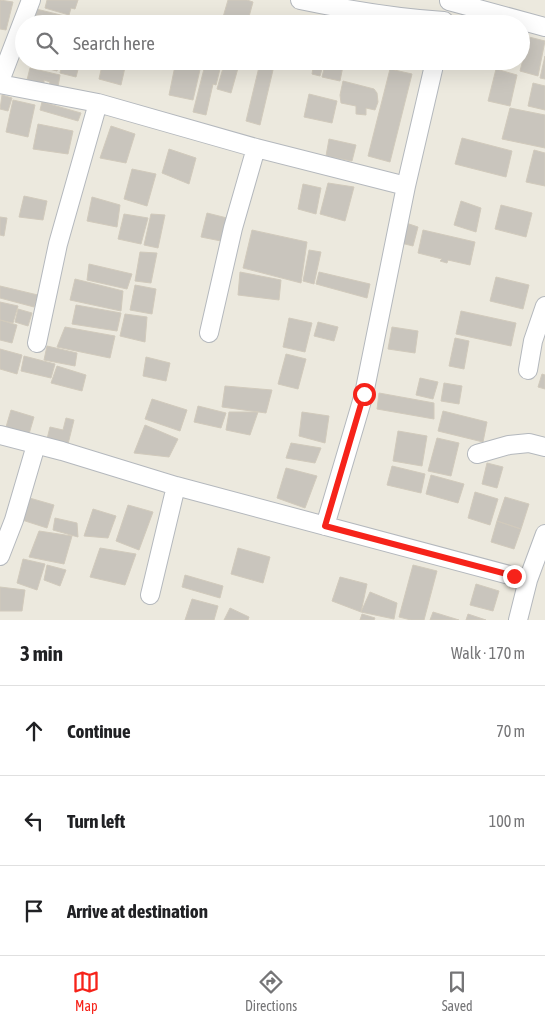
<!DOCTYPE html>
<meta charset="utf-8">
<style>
:root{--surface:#fff;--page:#f6f6f6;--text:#202124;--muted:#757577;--line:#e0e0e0;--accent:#f6231a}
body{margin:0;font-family:"Asap Condensed",sans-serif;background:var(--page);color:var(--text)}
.stop{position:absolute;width:15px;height:15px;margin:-11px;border:4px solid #f6231a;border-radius:50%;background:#fff}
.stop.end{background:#f6231a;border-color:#fff;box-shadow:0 1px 5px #0008}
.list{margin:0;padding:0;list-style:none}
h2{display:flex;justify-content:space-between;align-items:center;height:65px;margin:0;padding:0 20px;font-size:21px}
h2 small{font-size:16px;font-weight:400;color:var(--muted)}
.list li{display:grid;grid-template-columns:32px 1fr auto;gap:15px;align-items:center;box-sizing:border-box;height:90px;padding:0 20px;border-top:1px solid var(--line)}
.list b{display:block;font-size:19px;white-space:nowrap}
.list em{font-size:16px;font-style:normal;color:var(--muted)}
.icon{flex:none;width:28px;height:28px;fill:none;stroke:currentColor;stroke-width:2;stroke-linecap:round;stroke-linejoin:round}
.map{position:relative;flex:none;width:545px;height:620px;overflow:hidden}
.search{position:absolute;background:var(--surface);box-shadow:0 5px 20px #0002;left:15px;right:15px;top:15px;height:55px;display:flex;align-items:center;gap:12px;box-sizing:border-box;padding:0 18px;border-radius:28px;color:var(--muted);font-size:19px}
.sheet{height:335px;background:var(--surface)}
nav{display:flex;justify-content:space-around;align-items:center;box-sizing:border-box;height:70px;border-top:1px solid var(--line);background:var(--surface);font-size:14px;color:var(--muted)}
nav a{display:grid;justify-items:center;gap:2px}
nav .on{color:var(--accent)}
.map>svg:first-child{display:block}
.building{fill:#c9c5bd;stroke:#d1cabc}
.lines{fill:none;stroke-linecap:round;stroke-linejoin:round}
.minor-casing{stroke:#b4b8bd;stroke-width:20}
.minor{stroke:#fff;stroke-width:18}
.route{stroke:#f6231a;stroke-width:6}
</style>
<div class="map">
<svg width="545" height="620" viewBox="0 0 545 620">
<rect width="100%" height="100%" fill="#ece9de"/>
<path class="building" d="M0 0 13 2 6 30 0 29Z
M47 0H78L75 9 71 8 69 15 45 8Z
M228 0H247L253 2 247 24H221Z
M36 9 73 18 71 24H32Z
M462 14 476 18 474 24H459Z
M529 37 545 41 538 76 520 71Z
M545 56V79L540 78Z
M31 61H60L57 71 30 64Z
M63 61 80 62 76 77 60 73Z
M103 61H128L127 63H126L121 85 99 79Z
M176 61H202L193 100 169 95Z
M206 61H222L216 85 213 84 206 115 193 112Z
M225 61H240L231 93 217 89Z
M314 61 343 66 340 81 322 77 324 69H322L320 76 312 74Z
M259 67 273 70 260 125 246 121Z
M30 68 60 75 58 87 49 85 50 82 44 80V84L27 80Z
M390 69 412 74 390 162 368 156Z
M496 69 517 75 510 106 488 101Z
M343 81 374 89 377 93 378 102 375 110 366 108V115L356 114V106L341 103 340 95Z
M533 83 545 86V110L528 106Z
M309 94 337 101 332 123 304 117Z
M2 95 12 98 8 111 0 109Z
M13 100 35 105 28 137 6 132Z
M42 102 81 113 78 121 40 110Z
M510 108 545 115V148L502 139Z
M38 124 73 131 68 154 33 149Z
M111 126 135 134 126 163 100 158Z
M462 138 512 151 506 177 455 164Z
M329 139 356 145 352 161 326 156Z
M169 149 196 158 189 184 162 173Z
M534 150 545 153V186L526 182Z
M132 169 156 174 147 206 124 199Z
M328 183 354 187 345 221 320 214Z
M303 184 321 188 316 214 298 209Z
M24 196 47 201 43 220 19 217Z
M92 197 120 205 117 227 87 221Z
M461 201 481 208 476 232 454 225Z
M501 205 532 213 526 237 495 229Z
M207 213 227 218 221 241 201 237Z
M124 214 148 218 141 244 118 239Z
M151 214 165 215 158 248 144 245Z
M0 217 7 218 4 236 0 235Z
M403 222 418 227 413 246 397 242Z
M252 230 307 242 301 283 243 268Z
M423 230 475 242 470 265 448 260 447 263 440 261 442 259 418 253Z
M309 250 321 252 314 284 303 281Z
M140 252 157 253 151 283 135 281Z
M89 264 132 274 127 289 87 280Z
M240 272 281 280 279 300 238 295Z
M319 272 370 284 367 298 316 284Z
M496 277 529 285 523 309 490 301Z
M75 279 123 291 121 311 70 300Z
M135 285 156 289 152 314 130 310Z
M0 286 38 295 34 307 0 298Z
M0 302 18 306 13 323 0 320Z
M76 305 121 313 117 331 72 324Z
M18 309 32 313 28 326 15 322Z
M461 311 516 323 511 346 456 334Z
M125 314 147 317 145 342 120 336Z
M289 318 312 323 305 352 283 347Z
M0 320 17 325 12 343 0 340Z
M318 322 338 327 334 341 314 336Z
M65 327 115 336 110 358 57 347Z
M392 327 418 331 415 353 388 349Z
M455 338 469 341 464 369 449 366Z
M47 346 77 353 75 366 44 360Z
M0 349 22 355 17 374 0 369Z
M286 354 306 359 298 389 278 384Z
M24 356 55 364 51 378 21 371Z
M146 357 170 363 166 381 143 376Z
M57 366 86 375 82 391 51 383Z
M542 374 545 375V389L538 387Z
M420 378 438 382 433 399 416 395Z
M444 383 462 386 459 404 441 401Z
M225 386 272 390 266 413 222 407Z
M379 393 434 403V419L377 409Z
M152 399 187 410 180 431 145 419Z
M198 406 226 413 221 428 194 422Z
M11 410 34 417 29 434 6 427Z
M443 411 487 422 483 442 438 431Z
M229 412H258L250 435 226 430Z
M302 412 329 416 325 443 299 436Z
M66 418 74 420 68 444 47 439 50 427 63 430Z
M145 425 178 439 169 457 134 453Z
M398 431 427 436 422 466 393 461Z
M437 438 459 443 451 476 428 471Z
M291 443 321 448 315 463 286 458Z
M487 463 503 467 497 488 482 484Z
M392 466 425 474 421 493 387 485Z
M286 468 317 476 305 508 277 498Z
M431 475 464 484 458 503 426 494Z
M475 492 498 499 490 525 468 518Z
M26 497 54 505 47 528 19 519Z
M505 497 529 504 521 529 497 521Z
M128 505 153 512 139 550 116 541Z
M93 509 116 516 108 538 84 536Z
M55 518 77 523 78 537 53 530Z
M497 521 521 529 514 549 491 542Z
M39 531 72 536 64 564 29 557Z
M100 548 136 554 125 585 90 577Z
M238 548 270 557 263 583 231 574Z
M23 559 45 564 37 590 17 583Z
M47 565 66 570 60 586 44 580Z
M413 565 437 571 424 620H411L399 617Z
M185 575 223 586 220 598 182 587Z
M340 577 367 584 361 612 332 601Z
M476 584 499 591 493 611 470 605Z
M0 587 25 590 22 611H0Z
M370 592 397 603 394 619 361 612Z
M192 599 218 606 214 620H185Z
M230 608 249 617 248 620H224Z
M433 612 459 620H430Z
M362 614 375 618 374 620H360Z
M468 614 486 620H466Z"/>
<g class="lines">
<g class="minor-casing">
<path id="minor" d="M300 0C348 10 395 18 444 21
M449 1 545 27
M0 81 31 0
M0 84 98 103 256 148 406 186
M209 333 233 228 256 148
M37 343 58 244 98 103
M528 370 533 341 545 306
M0 435 62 451 176 486 528 580
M477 454 509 445 529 443 545 447
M325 526 364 394 406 186 435 61
M0 556 14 520 36 445
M150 595 176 486
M518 620 528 580 545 534"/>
</g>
<use href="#minor" class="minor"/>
</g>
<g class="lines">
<path class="route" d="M364 394 325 526 514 576"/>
</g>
</svg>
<div class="stop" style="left:364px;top:394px"></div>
<div class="stop end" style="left:514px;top:576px"></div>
<div class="search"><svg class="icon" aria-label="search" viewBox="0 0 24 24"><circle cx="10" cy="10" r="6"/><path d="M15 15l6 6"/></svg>Search here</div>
</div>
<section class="sheet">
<h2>3 min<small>Walk · 170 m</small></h2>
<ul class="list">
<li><svg class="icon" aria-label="ahead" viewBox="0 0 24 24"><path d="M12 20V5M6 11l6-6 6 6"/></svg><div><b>Continue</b></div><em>70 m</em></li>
<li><svg class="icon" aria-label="left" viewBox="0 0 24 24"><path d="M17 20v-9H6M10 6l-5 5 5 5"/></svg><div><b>Turn left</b></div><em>100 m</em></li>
<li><svg class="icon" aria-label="arrive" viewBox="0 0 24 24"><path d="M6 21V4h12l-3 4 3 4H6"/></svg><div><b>Arrive at destination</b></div></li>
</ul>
</section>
<nav>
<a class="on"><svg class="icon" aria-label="map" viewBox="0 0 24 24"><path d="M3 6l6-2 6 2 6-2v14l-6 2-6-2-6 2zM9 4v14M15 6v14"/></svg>Map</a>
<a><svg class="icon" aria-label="directions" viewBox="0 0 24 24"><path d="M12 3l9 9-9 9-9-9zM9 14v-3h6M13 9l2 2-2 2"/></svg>Directions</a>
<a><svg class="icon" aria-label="saved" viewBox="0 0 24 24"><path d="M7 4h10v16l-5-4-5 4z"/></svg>Saved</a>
</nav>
